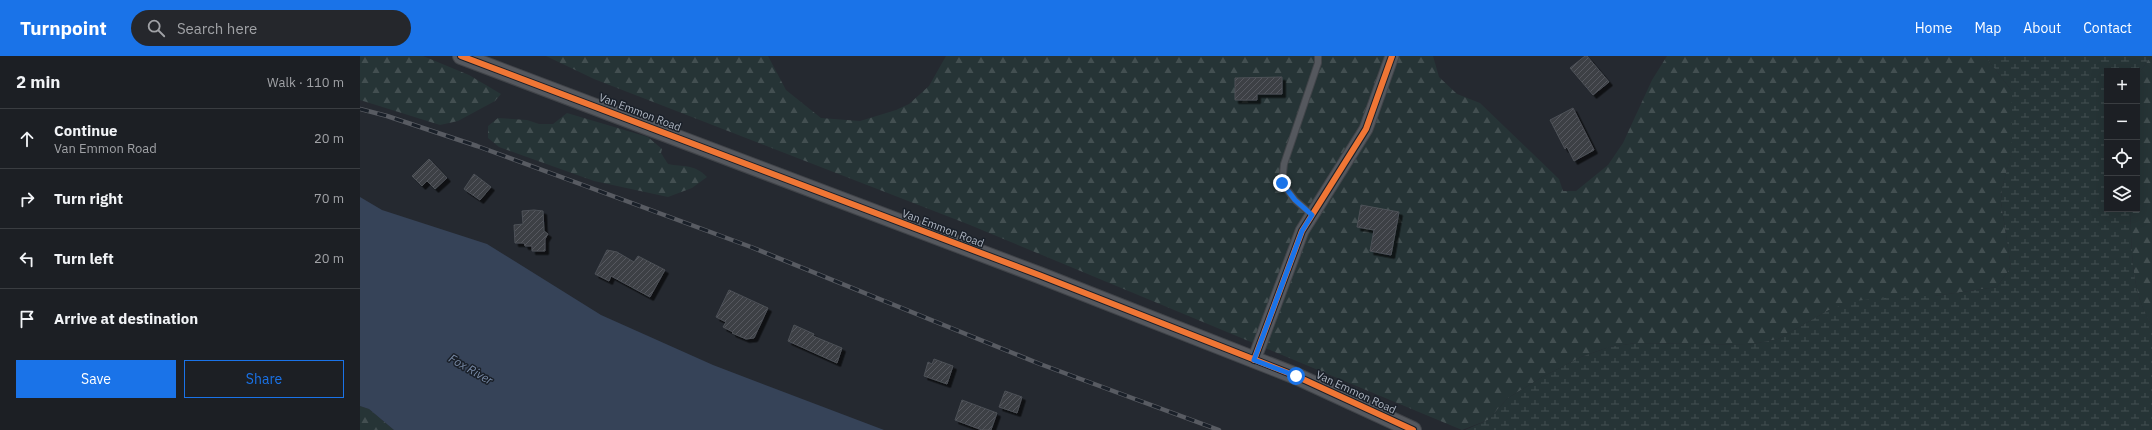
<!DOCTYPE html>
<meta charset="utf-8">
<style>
:root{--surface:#1c1f24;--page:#25272c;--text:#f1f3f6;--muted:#a0a2a6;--line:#3a3d41;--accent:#1a73e8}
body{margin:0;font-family:"IBM Plex Sans",sans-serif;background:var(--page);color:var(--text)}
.controls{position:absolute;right:12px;top:12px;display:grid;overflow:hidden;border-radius:0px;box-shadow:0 4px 16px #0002}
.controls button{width:36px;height:36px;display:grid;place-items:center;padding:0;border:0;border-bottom:1px solid var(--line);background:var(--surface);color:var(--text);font:20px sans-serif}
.stop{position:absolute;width:12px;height:12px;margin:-9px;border:3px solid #1a73e8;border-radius:50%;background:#fff}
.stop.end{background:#1a73e8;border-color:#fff;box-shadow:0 1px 4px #0008}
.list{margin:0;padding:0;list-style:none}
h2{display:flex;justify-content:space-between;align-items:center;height:52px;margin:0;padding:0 16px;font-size:17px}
h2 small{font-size:13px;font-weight:400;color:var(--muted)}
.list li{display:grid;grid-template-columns:26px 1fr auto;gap:12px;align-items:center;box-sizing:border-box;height:60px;padding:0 16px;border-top:1px solid var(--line)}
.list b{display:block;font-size:15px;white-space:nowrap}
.list p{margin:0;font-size:13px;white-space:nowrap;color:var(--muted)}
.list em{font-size:13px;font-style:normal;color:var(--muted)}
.actions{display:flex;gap:8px;padding:12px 16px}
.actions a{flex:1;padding:9px 0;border:1px solid var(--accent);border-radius:0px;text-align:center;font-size:14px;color:var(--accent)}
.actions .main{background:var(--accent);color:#fff}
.icon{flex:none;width:22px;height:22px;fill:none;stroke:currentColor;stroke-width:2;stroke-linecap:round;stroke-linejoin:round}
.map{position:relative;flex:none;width:1792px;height:374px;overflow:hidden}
header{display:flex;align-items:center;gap:24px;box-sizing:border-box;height:56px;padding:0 20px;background:var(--accent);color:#fff}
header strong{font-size:19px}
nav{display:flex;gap:22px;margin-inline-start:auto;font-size:14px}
.search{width:280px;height:36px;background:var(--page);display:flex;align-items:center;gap:10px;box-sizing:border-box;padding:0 14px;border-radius:22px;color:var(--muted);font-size:15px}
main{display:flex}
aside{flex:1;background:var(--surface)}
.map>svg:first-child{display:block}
.forest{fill:url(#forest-firs)}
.wetland{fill:url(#wetland-marsh)}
.water{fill:#364358}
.building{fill:url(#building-hatch);stroke:#4d5157;filter:url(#shadow)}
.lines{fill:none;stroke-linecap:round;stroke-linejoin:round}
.service-casing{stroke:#414449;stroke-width:8}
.minor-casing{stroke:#414449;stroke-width:15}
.tertiary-casing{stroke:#414449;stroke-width:18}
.service{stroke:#55585e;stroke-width:6}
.minor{stroke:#55585e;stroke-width:13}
.tertiary{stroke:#55585e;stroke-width:16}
.rail-casing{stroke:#585b62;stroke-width:4.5}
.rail{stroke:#1a2029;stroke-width:3;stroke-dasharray:9;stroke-linecap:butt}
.cycleway-casing{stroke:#1a2029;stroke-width:8}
.cycleway{stroke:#f07635;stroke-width:6}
.route{stroke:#1a73e8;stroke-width:5}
.labels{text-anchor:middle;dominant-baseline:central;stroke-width:3;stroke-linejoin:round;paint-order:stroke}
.street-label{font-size:11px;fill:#aeb5c1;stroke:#1a2029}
.water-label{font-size:12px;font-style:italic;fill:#798ba7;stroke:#1a2029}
</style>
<header>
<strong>Turnpoint</strong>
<div class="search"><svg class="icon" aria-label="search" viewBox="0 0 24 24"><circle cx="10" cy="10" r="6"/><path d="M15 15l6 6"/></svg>Search here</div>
<nav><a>Home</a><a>Map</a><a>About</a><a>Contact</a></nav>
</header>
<main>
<aside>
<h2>2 min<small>Walk · 110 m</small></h2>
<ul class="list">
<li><svg class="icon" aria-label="ahead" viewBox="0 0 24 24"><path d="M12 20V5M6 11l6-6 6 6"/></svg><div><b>Continue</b><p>Van Emmon Road</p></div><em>20 m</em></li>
<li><svg class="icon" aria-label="right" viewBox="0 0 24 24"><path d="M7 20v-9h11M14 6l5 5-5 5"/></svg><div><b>Turn right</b></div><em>70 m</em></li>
<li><svg class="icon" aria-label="left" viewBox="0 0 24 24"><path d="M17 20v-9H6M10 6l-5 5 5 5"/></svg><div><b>Turn left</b></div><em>20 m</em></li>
<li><svg class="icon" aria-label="arrive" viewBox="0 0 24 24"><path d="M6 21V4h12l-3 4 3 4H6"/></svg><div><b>Arrive at destination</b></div></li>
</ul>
<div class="actions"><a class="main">Save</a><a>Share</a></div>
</aside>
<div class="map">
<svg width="1792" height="374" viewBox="0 0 1792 374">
<defs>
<pattern id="forest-firs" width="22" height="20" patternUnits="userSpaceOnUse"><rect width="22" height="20" fill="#263436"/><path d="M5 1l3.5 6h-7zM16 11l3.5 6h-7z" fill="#434f51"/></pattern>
<pattern id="wetland-marsh" width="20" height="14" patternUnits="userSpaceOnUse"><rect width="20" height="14" fill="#263436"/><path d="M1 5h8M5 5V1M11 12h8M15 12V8" fill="none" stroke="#434f51"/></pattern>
<pattern id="building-hatch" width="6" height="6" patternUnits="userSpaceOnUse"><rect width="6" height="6" fill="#3c3f45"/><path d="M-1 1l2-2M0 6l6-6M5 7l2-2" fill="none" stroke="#56585e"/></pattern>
<filter id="shadow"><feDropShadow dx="3.5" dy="3.5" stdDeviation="0" flood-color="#0009"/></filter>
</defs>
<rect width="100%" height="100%" fill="#252930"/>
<path class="forest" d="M0 0H63L109 19 141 38 135 45 98 65 80 69 0 44Z
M186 0H408L426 34 461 62 500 65 536 54 549 48 569 30 586 0H1073L1079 21 1097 38 1120 47 1199 123 1203 135H1216L1248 109 1263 87 1292 24 1307 0H1625L1652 35V96L1642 132 1641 146 1651 211 1637 231 1574 240H1547L1469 254 1418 283 1388 289 1276 287 1249 291 1221 301 1184 320 1148 342 1128 364 1102 374 610 169 234 23Z
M1791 0H1792V269C1770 237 1772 191 1770 153H1777V20Z
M207 57 288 81 302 93 301 97 308 108C323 111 335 108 347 121L332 132 308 141 234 125 139 91 128 82V70L138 62 167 64 179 68H193Z
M0 350 9 353 34 374H0Z"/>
<path class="wetland" d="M1625 0H1791L1777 20V15H1747V153H1770C1772 191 1770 237 1792 269V374H1105L1128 364 1148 342 1184 320 1221 301 1249 291 1276 287 1388 289 1418 283 1469 254 1493 245 1547 240H1574L1637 231 1651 211 1641 146 1642 132 1652 95V35Z"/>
<path class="water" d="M0 141 22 154 127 188 241 259 353 309 524 374H34L9 353 0 350Z"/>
<path class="building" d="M1225 0H1227L1249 26 1233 39 1210 12Z
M922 21V38H897V44H875V22Z
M1213 52 1234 94 1214 105 1207 91 1205 93 1190 64Z
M69 103 87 122 75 133 67 125 62 130 52 120Z
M114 118 131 131 120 144 104 133Z
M1001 149 1039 156 1031 199 1010 195 1014 174 997 171Z
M174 154 183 155 184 175 188 178 185 183V195H172V190H165L164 187H155L154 169 163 168 162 155Z
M247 194 257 196 274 206 278 200 305 214 290 241 251 220 249 225 235 218Z
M369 234 408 252 394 282 386 283 372 277 373 276 363 271 366 266 356 261Z
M434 269 454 278 453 280 482 292 477 307 428 285Z
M574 303 593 310 587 328 564 320 568 306 572 308Z
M645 335 662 341 657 357 639 351Z
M602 344 637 357 631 374H622L595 364Z"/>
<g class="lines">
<g class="service-casing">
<path id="service" d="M952 159 935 144 922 127 924 108 958 7V0"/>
</g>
<g class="minor-casing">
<path id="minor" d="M894 304 942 175 1006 73 1032 0"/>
</g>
<g class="tertiary-casing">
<path id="tertiary" d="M101 0 679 219 936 320 1053 374"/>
</g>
<use href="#service" class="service"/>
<use href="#minor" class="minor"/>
<use href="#tertiary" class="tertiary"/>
<g class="rail-casing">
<path id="rail" d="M0 53 27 60 117 90 391 191 680 308 859 374"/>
</g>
<use href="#rail" class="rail"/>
<g class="cycleway-casing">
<path id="cycleway" d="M101 0 679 219 936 320 1053 374
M894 304 942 175 1006 73 1032 0"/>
</g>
<use href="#cycleway" class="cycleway"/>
</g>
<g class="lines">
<path class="route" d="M922 127 935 144 952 159 942 175 894 304 936 320"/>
</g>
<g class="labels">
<g class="street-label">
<text transform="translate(280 56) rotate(21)">Van Emmon Road</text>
<text transform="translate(583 172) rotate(21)">Van Emmon Road</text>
<text transform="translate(996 336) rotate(25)">Van Emmon Road</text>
</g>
<g class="water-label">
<text transform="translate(111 313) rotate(30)">Fox River</text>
</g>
</g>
</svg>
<div class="controls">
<button>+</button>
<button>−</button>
<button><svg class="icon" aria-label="locate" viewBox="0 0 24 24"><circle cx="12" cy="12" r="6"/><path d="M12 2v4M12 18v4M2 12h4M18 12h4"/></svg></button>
<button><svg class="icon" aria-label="layers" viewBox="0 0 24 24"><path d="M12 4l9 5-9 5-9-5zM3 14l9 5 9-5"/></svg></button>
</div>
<div class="stop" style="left:936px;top:320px"></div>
<div class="stop end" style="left:922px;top:127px"></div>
</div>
</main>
